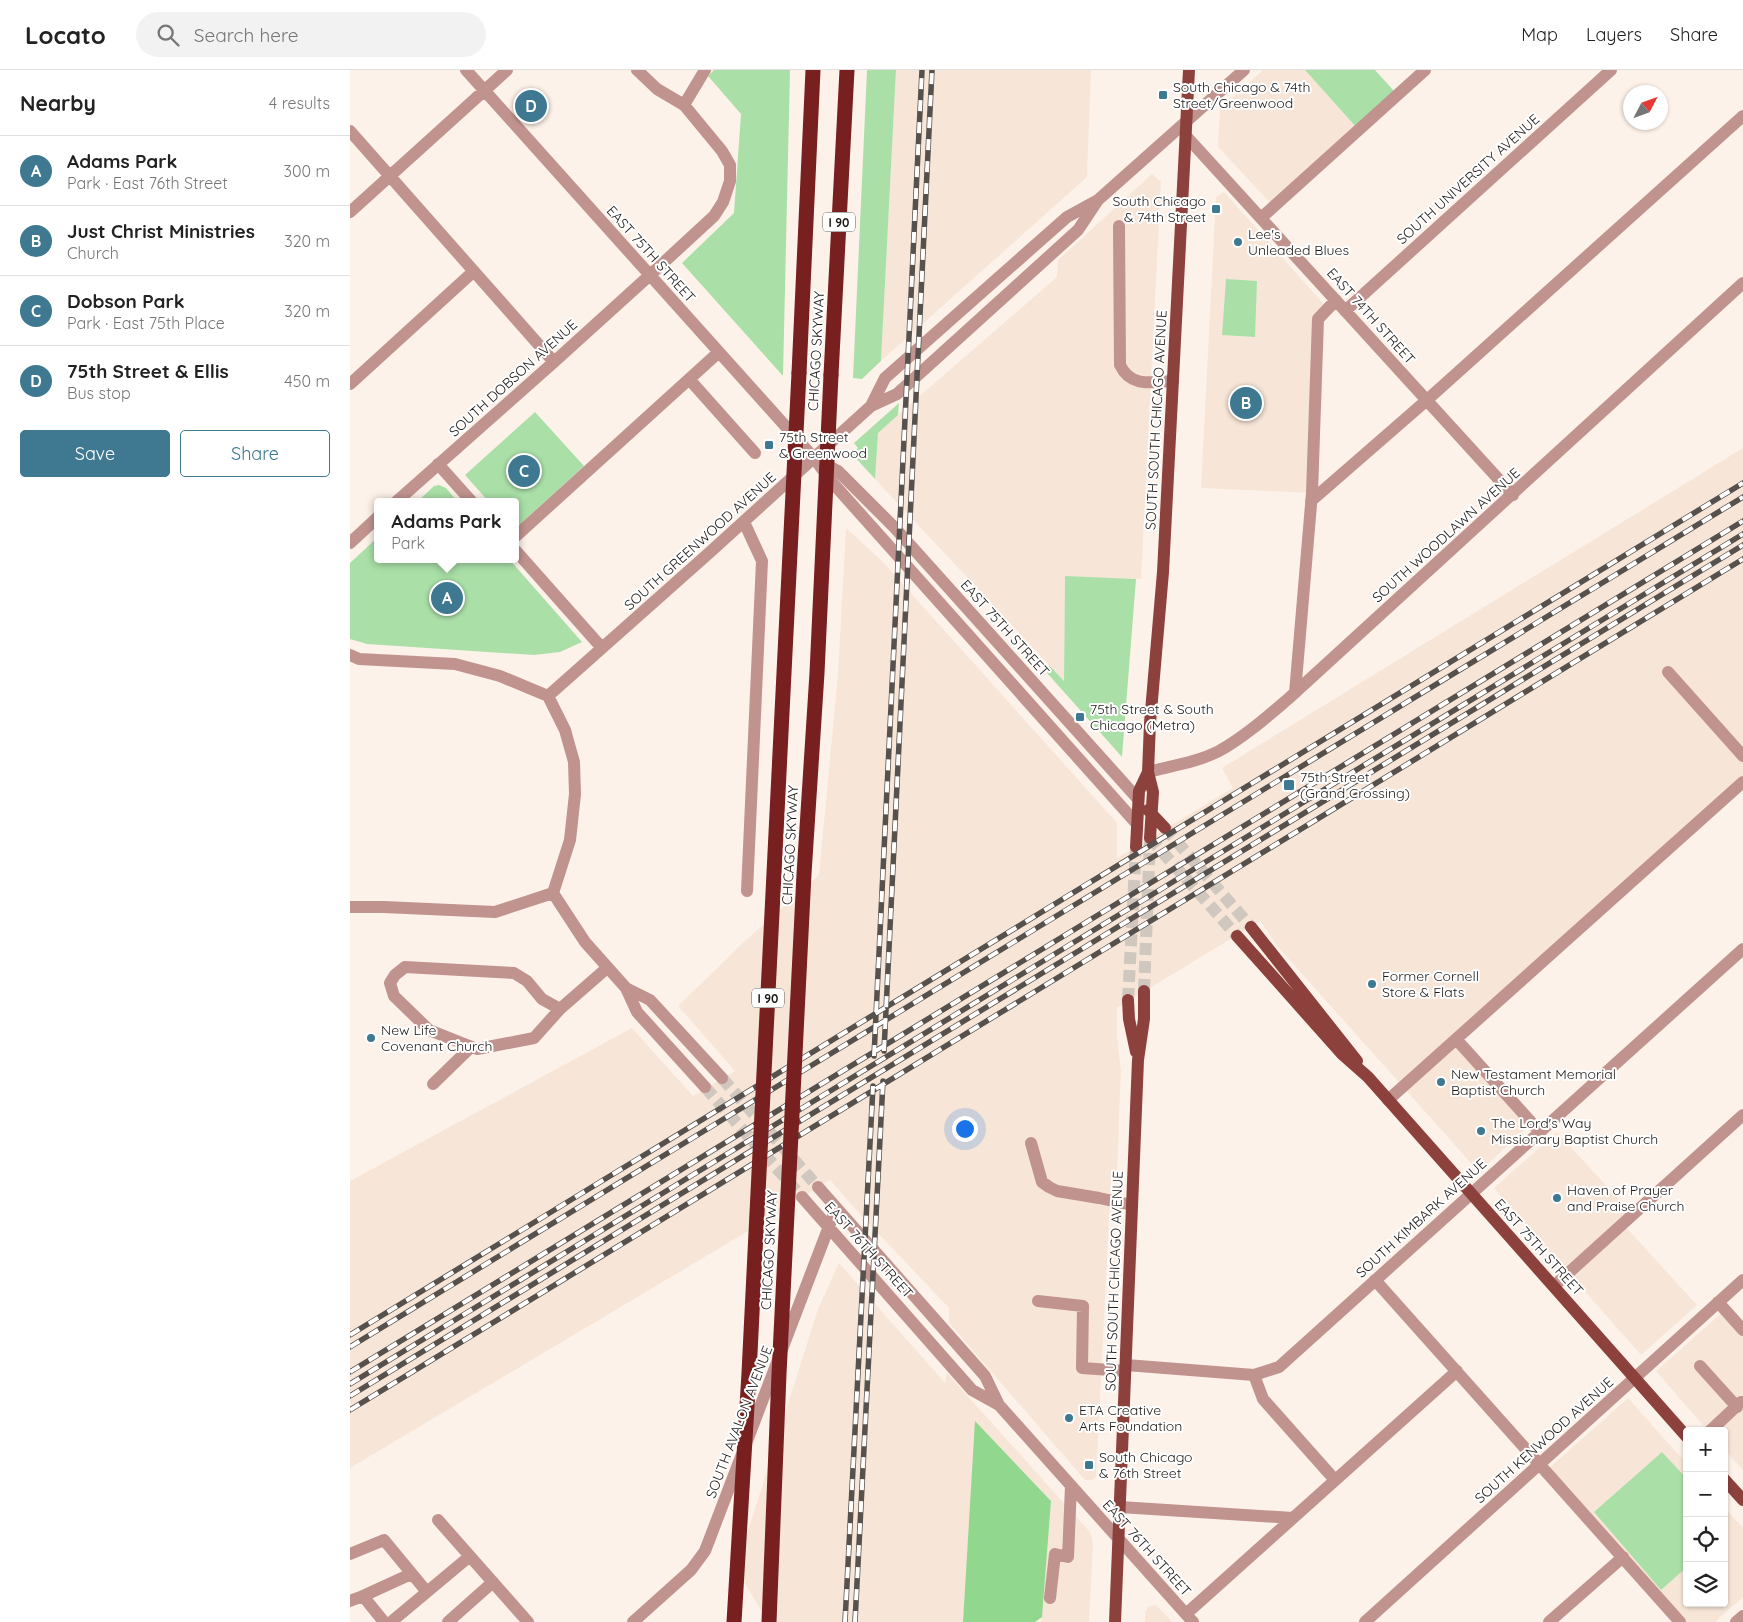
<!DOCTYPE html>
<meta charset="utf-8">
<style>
:root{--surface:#fff;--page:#f2f2f2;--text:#222;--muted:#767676;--line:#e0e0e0;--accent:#3e7891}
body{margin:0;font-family:Quicksand,sans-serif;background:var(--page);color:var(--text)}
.controls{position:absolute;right:15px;bottom:15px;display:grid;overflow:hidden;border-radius:5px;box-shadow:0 1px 4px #0004}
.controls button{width:45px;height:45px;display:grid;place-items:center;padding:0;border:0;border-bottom:1px solid var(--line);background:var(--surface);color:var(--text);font:25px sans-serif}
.compass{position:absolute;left:1273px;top:15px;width:45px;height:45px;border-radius:50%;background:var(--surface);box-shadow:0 1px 4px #0004;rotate:49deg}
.you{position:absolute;left:614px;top:1058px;width:18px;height:18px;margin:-12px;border:4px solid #fff;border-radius:50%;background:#1a73e8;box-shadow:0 0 0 8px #1a73e833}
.badge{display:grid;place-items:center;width:32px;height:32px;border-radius:50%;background:var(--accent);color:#fff;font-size:16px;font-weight:700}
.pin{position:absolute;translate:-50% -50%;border:2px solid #fff;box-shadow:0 1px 5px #0006}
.popup{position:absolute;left:24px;top:428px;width:145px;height:65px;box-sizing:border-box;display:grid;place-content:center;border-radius:5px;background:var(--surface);filter:drop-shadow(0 1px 4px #0005);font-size:16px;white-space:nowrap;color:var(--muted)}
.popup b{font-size:19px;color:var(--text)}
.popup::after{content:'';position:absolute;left:50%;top:100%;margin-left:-10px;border:10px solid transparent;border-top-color:var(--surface)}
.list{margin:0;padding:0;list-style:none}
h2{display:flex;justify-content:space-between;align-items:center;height:65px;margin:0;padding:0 20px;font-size:21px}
h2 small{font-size:16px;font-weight:400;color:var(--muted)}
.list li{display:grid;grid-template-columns:32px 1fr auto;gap:15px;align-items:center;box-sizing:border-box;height:70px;padding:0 20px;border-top:1px solid var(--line)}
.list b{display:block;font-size:19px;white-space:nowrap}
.list p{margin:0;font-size:16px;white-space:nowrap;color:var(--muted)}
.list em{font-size:16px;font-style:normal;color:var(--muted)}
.actions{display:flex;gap:10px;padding:15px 20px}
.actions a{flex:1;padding:11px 0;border:1px solid var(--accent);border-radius:5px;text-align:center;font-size:18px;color:var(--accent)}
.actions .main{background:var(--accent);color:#fff}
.icon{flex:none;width:28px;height:28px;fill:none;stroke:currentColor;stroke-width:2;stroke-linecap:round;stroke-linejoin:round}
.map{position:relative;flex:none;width:1393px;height:1552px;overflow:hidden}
header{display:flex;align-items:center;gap:30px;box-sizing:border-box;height:70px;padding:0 25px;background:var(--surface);border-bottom:1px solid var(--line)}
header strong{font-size:24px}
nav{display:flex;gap:28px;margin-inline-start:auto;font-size:18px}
.search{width:350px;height:45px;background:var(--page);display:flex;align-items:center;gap:12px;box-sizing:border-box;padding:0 18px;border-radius:28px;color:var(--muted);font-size:19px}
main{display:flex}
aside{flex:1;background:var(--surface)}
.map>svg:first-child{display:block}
.built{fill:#f7e6d7}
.green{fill:#aae0a8}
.forest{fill:#91d78e}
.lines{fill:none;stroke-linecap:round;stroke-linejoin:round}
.minor-tunnel{stroke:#d0c7bf;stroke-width:12;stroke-dasharray:12 6;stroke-linecap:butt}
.major-tunnel{stroke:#d0c7bf;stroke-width:12;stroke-dasharray:12 6;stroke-linecap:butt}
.minor{stroke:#c1938f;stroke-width:12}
.major{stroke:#8d413d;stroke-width:12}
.highway{stroke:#781f20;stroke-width:15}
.rail-casing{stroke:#56514c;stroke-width:5.5}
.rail{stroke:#fff;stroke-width:4;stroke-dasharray:11;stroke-linecap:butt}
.highway-bridge{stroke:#781f20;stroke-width:15}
.poi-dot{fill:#3e7891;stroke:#fff;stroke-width:2}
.labels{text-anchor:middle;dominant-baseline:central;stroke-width:4;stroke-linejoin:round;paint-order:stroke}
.shield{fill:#fff;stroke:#625f5d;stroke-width:1}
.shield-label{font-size:12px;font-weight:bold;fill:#1e1a17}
.poi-label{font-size:14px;fill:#1e1a17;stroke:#fff;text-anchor:start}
.street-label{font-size:14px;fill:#1e1a17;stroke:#fff}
</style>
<header>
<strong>Locato</strong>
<div class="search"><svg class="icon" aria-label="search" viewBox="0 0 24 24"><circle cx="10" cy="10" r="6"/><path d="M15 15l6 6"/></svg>Search here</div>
<nav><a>Map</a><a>Layers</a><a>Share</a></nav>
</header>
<main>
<aside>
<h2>Nearby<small>4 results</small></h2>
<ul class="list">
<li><span class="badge">A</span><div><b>Adams Park</b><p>Park · East 76th Street</p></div><em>300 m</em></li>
<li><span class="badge">B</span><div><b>Just Christ Ministries</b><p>Church</p></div><em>320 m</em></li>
<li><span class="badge">C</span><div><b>Dobson Park</b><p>Park · East 75th Place</p></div><em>320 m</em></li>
<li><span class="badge">D</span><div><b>75th Street &amp; Ellis</b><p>Bus stop</p></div><em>450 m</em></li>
</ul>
<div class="actions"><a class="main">Save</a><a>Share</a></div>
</aside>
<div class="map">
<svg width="1393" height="1552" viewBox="0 0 1393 1552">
<rect width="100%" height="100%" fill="#fdf2e9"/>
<path class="built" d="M546 0H741L737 107 531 291Z
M913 0H955L1008 60 924 137 868 77 870 39Z
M802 104 811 112 791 509 715 507 714 611 525 409 528 362 707 207 708 190Z
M873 122 876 124 978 239 968 249 962 423 851 418 866 127Z
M1393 378V710L1106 969 1182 1053 1129 1102 928 877 910 851 767 938V967L771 1000 767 1101 761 1108 746 1407 741 1410H735L599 1253V1238L507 1141 480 1110 390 1166 0 1398V1111L282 958 343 1026 385 1001 328 936 397 869 469 805 488 604 496 458 533 492 767 753V788L883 718 872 698Z
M1207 1062 1283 1145 1273 1154 1347 1235 1291 1285 1144 1118Z
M489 1193 595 1313 597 1303 740 1462 742 1468 743 1475 739 1552H691L701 1431 626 1352 613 1552H418L383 1494 392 1480 468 1239Z
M1375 1240 1393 1260V1400L1374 1379V1361H1358L1306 1301Z
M1278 1328 1337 1394V1533H1374V1437L1393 1458V1527L1365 1552H1330L1197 1400Z
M806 1535 812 1541 822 1552H795V1542L799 1536Z"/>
<path class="green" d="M364 0H440L433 306 332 193 384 143 391 44 358 6Z
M517 0H546L531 291 512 309 503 308Z
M955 0H1025L1044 21 1005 56Z
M876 209 907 211 905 267 872 265Z
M549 333 548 345 528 363 525 409 502 384 508 378 504 373Z
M185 342 234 396 166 458V432H139L115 405Z
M89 415 96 418 108 432H67L84 416Z
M28 467V489H159L232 572 210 582 184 585 17 574 0 569V493Z
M715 506 786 509 772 687 697 603 699 595 714 611Z
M1312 1382 1337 1409V1497L1311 1520 1244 1442Z"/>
<path class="forest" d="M625 1351 701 1431 692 1547 685 1552H613Z"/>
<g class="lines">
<path class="minor-tunnel" d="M372 1008 468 1117
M355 1017 452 1127"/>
<path class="major-tunnel" d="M815 758 901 857
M800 768 887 866
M794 921 800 768
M778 930 786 777"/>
<path class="minor" d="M116 0 464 388 481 411 787 754
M334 35 355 0
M0 61 204 292
M836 66 1163 425
M0 142 157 0
M911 148 1075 0
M769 156 770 295C781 318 802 312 823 311
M995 241 1261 0
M339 309 405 383
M0 314 124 201
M521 336 535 308 717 147 748 130 894 0
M469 391 488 401 544 457 788 729
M88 394 122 432
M961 431 1077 330 1393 46
M46 432 204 292 300 205 364 146 373 132 380 111V95L372 81 334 35 307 19 287 0
M394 452 412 491 397 821
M166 466 369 282
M0 473 28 447
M166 481 252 578
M0 585 9 589 105 594 150 606 198 626 215 660 224 692 225 724 220 770 203 823
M1318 602 1393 686
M945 623 962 423 968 249 986 230
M198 626 359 483 521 336 547 324 728 160 748 130
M798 702C821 696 848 692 869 681 893 668 918 646 938 629L1393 213
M203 823 235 872 276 918 287 942 355 1017
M0 837H34L145 842 203 823
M276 918 300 930 372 1008
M210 939 184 968 127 979 79 960 44 926 40 913 45 905 55 897 164 903 177 911 192 929 210 939 257 898
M1106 969 1190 1062
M83 1014 121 977
M1038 1030 1393 712
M681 1073 692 1112 699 1117 707 1121 749 1128 782 1135
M468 1117 635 1306 649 1335 843 1552
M452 1127 622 1320 649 1335
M1025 1210 1330 1552
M1204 1216 1393 1045
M688 1231 733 1236 732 1298 775 1301
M1368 1232 1393 1260
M776 1295 904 1305 929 1297 1393 879
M1350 1296 1387 1337
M904 1305 913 1329 985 1410
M1360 1361 1391 1332
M770 1437 943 1448
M88 1450 178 1552
M0 1484 34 1470 77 1522
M13 1526 61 1504
M700 1528 705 1484 718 1487 721 1416
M0 1531 13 1526 34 1552
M836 1544 1107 1301
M41 1552 120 1486
M98 1552 143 1512
M283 1552 341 1500 355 1481 486 1138
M1015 1552 1393 1210
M1199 1552 1273 1487
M1386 1552 1393 1546"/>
<path class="major" d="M798 740 815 758
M800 768 803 722 798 702 800 653 813 502 839 0
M786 777 789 721 798 702
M901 857 1007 991
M887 866 992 984 1018 1007 1337 1367
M778 930 779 949 786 982
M1374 1409 1393 1430
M765 1552 788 990 794 949V921"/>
<path class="highway" d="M449 303 463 0
M481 305 497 0"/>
<g class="rail-casing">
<path id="rail" d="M534 981 582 0
M524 986 572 0
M0 1265 1393 413
M0 1277 1393 427
M0 1302 1393 451
M0 1314 1393 464
M0 1326 1393 475
M0 1340 1393 489
M495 1552 523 1016
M505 1552 533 1011"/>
</g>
<use href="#rail" class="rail"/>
<path class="highway-bridge" d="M384 1552 399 1303 449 303
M419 1552 429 1304 454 804 467 603 481 305"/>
</g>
<g class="poi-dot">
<rect x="808" y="20" width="10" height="10" rx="2.5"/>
<rect x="861" y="134" width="10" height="10" rx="2.5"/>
<circle cx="888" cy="172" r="5"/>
<rect x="414" y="370" width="10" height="10" rx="2.5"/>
<rect x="725" y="642" width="10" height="10" rx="2.5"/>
<rect x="933" y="709" width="12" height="12" rx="2.5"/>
<circle cx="1022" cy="914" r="5"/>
<circle cx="21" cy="968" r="5"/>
<circle cx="1091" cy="1012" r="5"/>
<circle cx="1131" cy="1061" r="5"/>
<circle cx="1207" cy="1128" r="5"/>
<circle cx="719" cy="1348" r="5"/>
<rect x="734" y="1390" width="10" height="10" rx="2.5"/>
</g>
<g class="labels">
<g class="shield">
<rect x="473" y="142.5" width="32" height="19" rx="4"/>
<rect x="402" y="918.5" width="32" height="19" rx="4"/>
</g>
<g class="shield-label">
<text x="489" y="152">I 90</text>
<text x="418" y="928">I 90</text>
</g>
<g class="poi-label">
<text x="823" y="17">South Chicago &amp; 74th<tspan x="823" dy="16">Street/Greenwood</tspan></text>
<text x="856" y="131" text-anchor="end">South Chicago<tspan x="856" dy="16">&amp; 74th Street</tspan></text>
<text x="898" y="164">Lee's<tspan x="898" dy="16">Unleaded Blues</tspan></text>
<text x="429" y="367">75th Street<tspan x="429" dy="16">&amp; Greenwood</tspan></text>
<text x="740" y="639">75th Street &amp; South<tspan x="740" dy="16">Chicago (Metra)</tspan></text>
<text x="950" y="707">75th Street<tspan x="950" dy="16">(Grand Crossing)</tspan></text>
<text x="1032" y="906">Former Cornell<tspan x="1032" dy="16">Store &amp; Flats</tspan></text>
<text x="31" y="960">New Life<tspan x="31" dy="16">Covenant Church</tspan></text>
<text x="1101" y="1004">New Testament Memorial<tspan x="1101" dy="16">Baptist Church</tspan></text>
<text x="1141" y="1053">The Lord's Way<tspan x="1141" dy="16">Missionary Baptist Church</tspan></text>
<text x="1217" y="1120">Haven of Prayer<tspan x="1217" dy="16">and Praise Church</tspan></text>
<text x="729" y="1340">ETA Creative<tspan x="729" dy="16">Arts Foundation</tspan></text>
<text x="749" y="1387">South Chicago<tspan x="749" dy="16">&amp; 76th Street</tspan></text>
</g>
<g class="street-label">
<text transform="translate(1118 109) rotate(-42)">SOUTH UNIVERSITY AVENUE</text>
<text transform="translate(301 184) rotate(48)">EAST 75TH STREET</text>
<text transform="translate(1021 246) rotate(48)">EAST 74TH STREET</text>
<text transform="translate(466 281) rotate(-87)">CHICAGO SKYWAY</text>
<text transform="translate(163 308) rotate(-42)">SOUTH DOBSON AVENUE</text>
<text transform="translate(806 350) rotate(-87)">SOUTH SOUTH CHICAGO AVENUE</text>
<text transform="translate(1096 465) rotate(-42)">SOUTH WOODLAWN AVENUE</text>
<text transform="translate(350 471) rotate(-42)">SOUTH GREENWOOD AVENUE</text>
<text transform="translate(655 558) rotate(48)">EAST 75TH STREET</text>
<text transform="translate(440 775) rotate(-87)">CHICAGO SKYWAY</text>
<text transform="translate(1071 1148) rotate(-42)">SOUTH KIMBARK AVENUE</text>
<text transform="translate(1189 1177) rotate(48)">EAST 75TH STREET</text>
<text transform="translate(419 1180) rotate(-87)">CHICAGO SKYWAY</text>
<text transform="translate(519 1180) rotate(48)">EAST 76TH STREET</text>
<text transform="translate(764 1211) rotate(-88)">SOUTH SOUTH CHICAGO AVENUE</text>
<text transform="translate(389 1352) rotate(-69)">SOUTH AVALON AVENUE</text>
<text transform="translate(1194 1370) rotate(-42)">SOUTH KENWOOD AVENUE</text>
<text transform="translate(797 1478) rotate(48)">EAST 76TH STREET</text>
</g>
</g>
</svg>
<div class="controls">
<button>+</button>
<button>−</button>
<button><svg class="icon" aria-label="locate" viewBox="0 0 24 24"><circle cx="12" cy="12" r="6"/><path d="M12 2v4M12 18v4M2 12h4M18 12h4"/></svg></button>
<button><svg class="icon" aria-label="layers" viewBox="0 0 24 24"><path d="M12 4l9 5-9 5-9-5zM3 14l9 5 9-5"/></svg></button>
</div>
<svg class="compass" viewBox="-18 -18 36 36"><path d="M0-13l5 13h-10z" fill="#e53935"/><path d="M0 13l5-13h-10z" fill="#767676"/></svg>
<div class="you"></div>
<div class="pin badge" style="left:97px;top:528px">A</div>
<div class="popup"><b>Adams Park</b>Park</div>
<div class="pin badge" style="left:896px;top:333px">B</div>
<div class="pin badge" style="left:174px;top:401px">C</div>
<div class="pin badge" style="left:181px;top:36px">D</div>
</div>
</main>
